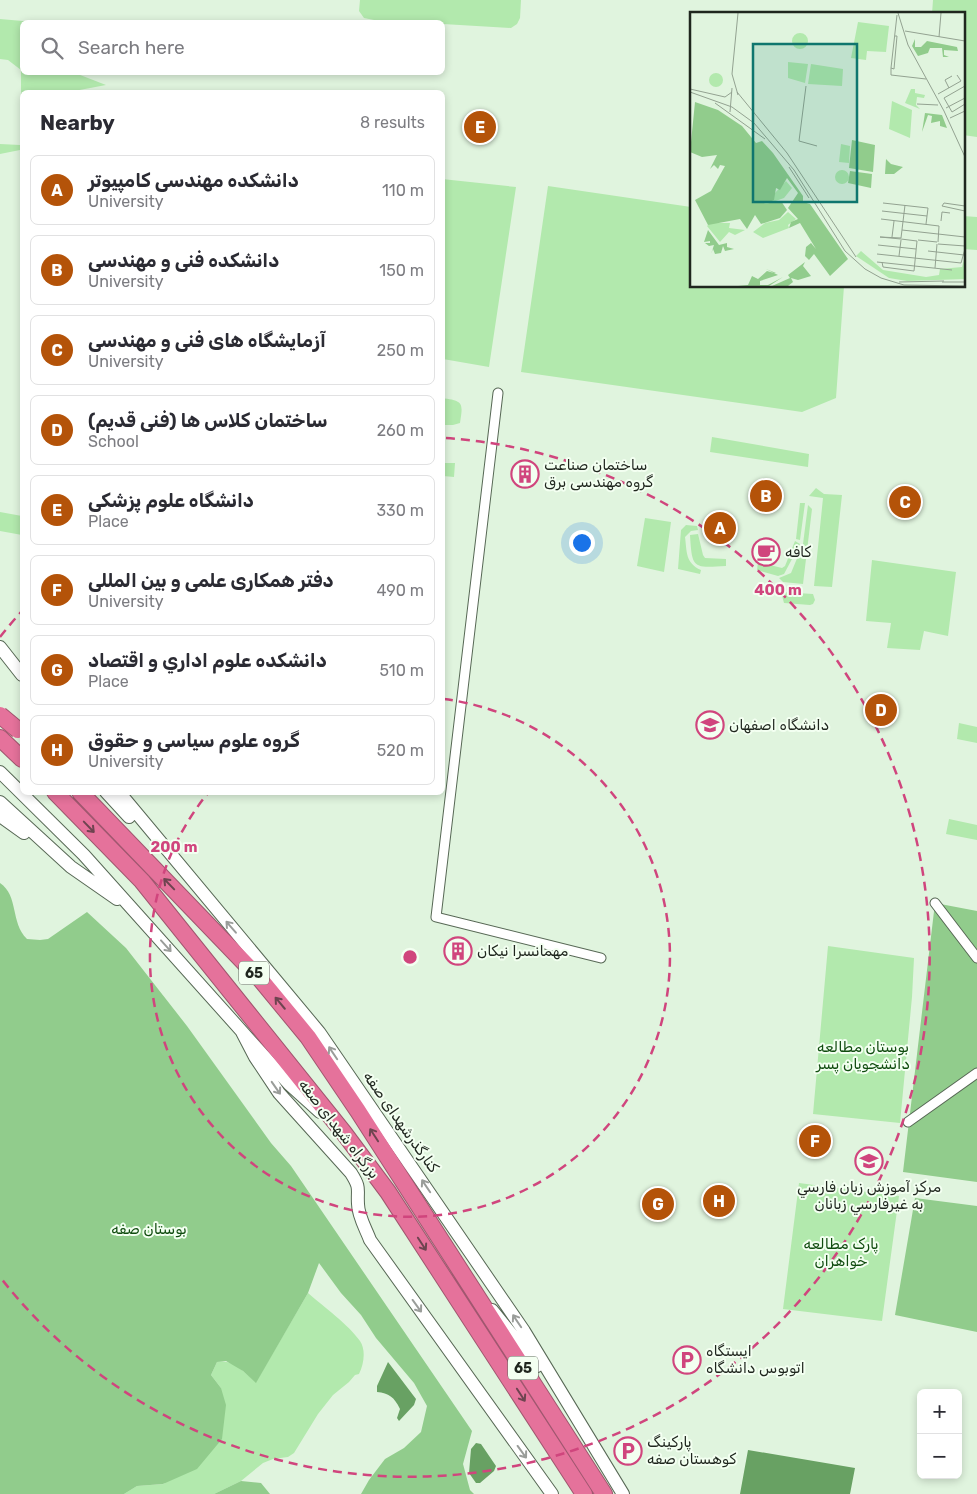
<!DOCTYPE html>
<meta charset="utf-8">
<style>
:root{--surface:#fff;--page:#f7f7f7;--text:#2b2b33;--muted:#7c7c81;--line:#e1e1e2;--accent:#b45309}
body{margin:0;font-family:Rubik,Cairo,sans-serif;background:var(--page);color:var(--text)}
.controls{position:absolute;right:15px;bottom:15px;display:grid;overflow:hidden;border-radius:8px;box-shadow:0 2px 8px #0003}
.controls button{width:45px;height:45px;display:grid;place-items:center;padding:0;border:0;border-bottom:1px solid var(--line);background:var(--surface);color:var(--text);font:25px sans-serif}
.you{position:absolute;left:581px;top:542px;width:18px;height:18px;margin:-12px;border:4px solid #fff;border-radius:50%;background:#1a73e8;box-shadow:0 0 0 8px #1a73e833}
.badge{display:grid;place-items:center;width:32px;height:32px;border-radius:50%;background:var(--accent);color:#fff;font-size:16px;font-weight:700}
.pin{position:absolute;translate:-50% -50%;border:2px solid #fff;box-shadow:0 1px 5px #0006}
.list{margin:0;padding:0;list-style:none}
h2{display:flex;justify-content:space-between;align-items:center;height:65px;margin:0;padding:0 20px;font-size:21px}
h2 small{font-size:16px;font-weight:400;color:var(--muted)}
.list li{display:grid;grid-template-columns:32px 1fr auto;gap:15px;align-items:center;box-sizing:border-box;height:70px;margin:0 10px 10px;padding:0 10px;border:1px solid var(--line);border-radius:8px}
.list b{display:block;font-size:19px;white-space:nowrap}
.list p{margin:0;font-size:16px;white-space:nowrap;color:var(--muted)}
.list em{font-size:16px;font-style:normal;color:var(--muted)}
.icon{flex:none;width:28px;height:28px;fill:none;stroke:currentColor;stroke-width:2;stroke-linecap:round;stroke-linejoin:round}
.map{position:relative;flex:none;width:977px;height:1494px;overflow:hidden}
.search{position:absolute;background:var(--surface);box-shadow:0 2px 8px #0003;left:20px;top:20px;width:425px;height:55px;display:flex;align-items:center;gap:12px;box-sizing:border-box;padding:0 18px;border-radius:8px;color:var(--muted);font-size:19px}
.panel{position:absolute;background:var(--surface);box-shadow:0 2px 8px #0003;left:20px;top:90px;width:425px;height:705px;border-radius:8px}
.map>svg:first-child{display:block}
.green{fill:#b2e9ad}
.forest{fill:#91cc8c}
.water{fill:#68a163}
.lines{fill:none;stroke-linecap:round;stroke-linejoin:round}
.street-casing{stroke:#576855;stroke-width:11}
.secondary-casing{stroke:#576855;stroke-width:14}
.highway-casing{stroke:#a0576f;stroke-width:18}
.street{stroke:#fff;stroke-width:9}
.secondary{stroke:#fff;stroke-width:12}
.highway{stroke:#e5729b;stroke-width:16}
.highway-bridge-casing{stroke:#a0576f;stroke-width:18;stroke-linecap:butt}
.highway-bridge{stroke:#e5729b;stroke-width:16}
.oneway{stroke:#6e4450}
.oneway2{stroke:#9a9d9a}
.ring{fill:none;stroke:#d0457d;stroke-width:2.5;stroke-dasharray:9 6}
.labels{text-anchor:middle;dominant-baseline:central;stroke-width:4;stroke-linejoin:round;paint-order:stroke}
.shield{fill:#f3fff1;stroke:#5f675d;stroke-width:1}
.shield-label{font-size:14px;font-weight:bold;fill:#1f261e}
.poi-label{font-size:15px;fill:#1f261e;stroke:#f3fff1;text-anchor:start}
.park-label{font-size:15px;fill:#104c0f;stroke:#f3fff1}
.street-label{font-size:15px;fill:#1f261e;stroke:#f3fff1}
.inset-road{fill:none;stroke:#93a291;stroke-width:1}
.view{fill:#0f766e;fill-opacity:0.15;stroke:#0f766e;stroke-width:2.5}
.inset-edge{fill:none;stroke:#1f261e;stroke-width:2.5}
.centre{fill:#d0457d;stroke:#f3fff1;stroke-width:2.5}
.ring-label{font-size:15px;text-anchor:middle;font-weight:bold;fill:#d0457d;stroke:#f3fff1;stroke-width:4;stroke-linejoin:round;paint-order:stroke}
</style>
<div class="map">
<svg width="977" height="1494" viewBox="0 0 977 1494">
<rect width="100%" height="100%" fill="#e0f4de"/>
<path class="green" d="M360 0H521L520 18 517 24 511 28 443 24 442 22 374 20 364 18 359 11Z
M933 0H977V137L963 135V14H932Z
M0 19 34 22H22V32L21 33 22 44V72L75 73 106 85 69 92H22V104L21 105V70L8 60 0 59Z
M0 144 20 145V150L0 154Z
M442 179 516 187 489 367 443 359Z
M548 186 691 207V286H844L836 398 802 412 521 372Z
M963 216 977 217V250L963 249Z
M442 398C464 401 463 403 460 423L453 425H443Z
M712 437 809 454 808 467 710 452Z
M442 463H455L454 477 443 476Z
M816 488 824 494 842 495 832 587 814 586 823 498 809 496Z
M800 503H805L800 540 796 539Z
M808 505 812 509 803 584 783 582 779 578 791 573 803 544Z
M0 512 22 516V535L0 531Z
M645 518 671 522 664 572 637 566Z
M686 525 697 526 698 530 691 531 685 537C687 551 685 563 701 570L700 574 678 569 681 530Z
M698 534 703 555 705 558 726 559V566C693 568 692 569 690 535Z
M795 541 800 544 784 574 778 576 757 570 758 562 782 568 785 566Z
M872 560 956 572 948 636 924 631 920 650 887 648 891 623 866 621Z
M781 592 813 594 815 600 813 604 810 605 784 603Z
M959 723 977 727V743L957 739Z
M949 819 977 825V840L946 834Z
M828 946 914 958 912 997 900 1123 813 1114Z
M799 1183 899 1196 882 1321 783 1309Z
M308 1293C323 1306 349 1325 360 1341 366 1350 364 1364 359 1374L355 1375 349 1382 333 1395 318 1414 294 1453 288 1457 273 1459 263 1463 241 1481 214 1494H124L137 1486 164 1484 221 1388 211 1375 217 1362C234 1359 243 1372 256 1382Z"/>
<path class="forest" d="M0 883C19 896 10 922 27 939L40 940 48 939 87 912 126 948 187 1026 271 1143 291 1166 472 1431 463 1464 470 1490 474 1494H361L369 1480 385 1459 404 1448 421 1432 427 1406 414 1383 376 1338 361 1315 341 1293 319 1263 308 1293 256 1383 243 1371 226 1361 217 1362 211 1375 221 1388 226 1405 222 1439 197 1469 163 1484 137 1486 124 1494H0Z
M935 903 977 911V1182L903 1172Z
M915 1198 977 1206V1332L895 1315Z
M241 1481 261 1483 270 1494H214Z"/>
<path class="water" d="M388 1362 416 1399 414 1405 399 1421 397 1418 400 1409C394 1397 389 1393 377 1392V1386Z
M476 1443 481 1444 496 1466 494 1471 480 1483H476L469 1473 471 1449Z
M748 1450 855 1468 850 1494H740Z"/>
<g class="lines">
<g class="street-casing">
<path id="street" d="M498 393 436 917 601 958
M935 903 977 958
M908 1122 977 1073"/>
</g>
<g class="secondary-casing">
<path id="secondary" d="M0 647 22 675
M0 772 84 855 289 1084 320 1112
M106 792 129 817
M119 792 319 1032 524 1331 623 1494
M0 802 71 867 117 899
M0 816 24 833
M242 1032 255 1057 279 1093 351 1173C361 1189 357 1188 358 1204 358 1216 366 1229 370 1240L552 1494
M492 1310 537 1366"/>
</g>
<g class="highway-casing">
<path id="highway" d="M0 738 22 759
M55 792 142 881 344 1133 388 1192 584 1494
M80 792 261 980 308 1037 358 1111 604 1494"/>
</g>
<use href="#street" class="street"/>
<use href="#secondary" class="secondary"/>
<use href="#highway" class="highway"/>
<g class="highway-bridge-casing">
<path id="highway-bridge" d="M0 715 18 730"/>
</g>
<use href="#highway-bridge" class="highway-bridge"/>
</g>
<defs><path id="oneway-shaft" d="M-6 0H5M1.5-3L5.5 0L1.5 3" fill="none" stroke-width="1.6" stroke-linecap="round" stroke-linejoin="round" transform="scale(1.25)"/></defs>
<g class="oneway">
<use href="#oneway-shaft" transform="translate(89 827) rotate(46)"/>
<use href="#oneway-shaft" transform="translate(169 884) rotate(-134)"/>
<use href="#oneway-shaft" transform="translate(280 1003) rotate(-130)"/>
<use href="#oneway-shaft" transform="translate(374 1135) rotate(-123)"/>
<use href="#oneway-shaft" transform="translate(422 1244) rotate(57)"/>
<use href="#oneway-shaft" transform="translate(521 1395) rotate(57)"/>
</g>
<g class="oneway2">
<use href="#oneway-shaft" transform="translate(231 927) rotate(-131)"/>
<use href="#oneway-shaft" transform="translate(166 946) rotate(48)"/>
<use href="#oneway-shaft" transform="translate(333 1053) rotate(-124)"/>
<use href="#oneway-shaft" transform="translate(276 1088) rotate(55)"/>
<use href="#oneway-shaft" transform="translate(426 1186) rotate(-124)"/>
<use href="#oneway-shaft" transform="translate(417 1306) rotate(54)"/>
<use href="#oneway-shaft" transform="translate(517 1321) rotate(-124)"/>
<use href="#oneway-shaft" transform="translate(522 1452) rotate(54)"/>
</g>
<g class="ring">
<path d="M444 699A260 260 0 1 1 208 793"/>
<path d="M0 637A520 520 0 0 1 21 612M446 438A520 520 0 1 1 0 1277"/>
</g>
<defs>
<g id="building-ring" transform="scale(1.4375)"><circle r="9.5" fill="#f3fff1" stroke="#d0457d" stroke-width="1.5"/><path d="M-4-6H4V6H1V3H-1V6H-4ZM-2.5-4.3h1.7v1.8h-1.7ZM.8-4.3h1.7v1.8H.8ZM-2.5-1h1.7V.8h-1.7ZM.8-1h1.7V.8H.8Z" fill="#d0457d"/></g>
<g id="cafe-ring" transform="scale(1.4375)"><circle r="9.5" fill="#f3fff1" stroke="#d0457d" stroke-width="1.5"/><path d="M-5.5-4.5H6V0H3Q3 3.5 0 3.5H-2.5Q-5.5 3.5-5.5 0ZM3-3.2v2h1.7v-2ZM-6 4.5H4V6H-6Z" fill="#d0457d"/></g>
<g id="university-ring" transform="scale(1.4375)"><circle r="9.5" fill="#f3fff1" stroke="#d0457d" stroke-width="1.5"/><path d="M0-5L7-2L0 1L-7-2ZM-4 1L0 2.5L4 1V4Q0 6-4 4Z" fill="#d0457d"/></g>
<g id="parking-ring" transform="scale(1.4375)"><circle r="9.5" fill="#f3fff1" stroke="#d0457d" stroke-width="1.5"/><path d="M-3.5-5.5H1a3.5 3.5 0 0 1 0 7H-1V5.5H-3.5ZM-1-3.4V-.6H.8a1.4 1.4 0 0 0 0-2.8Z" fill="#d0457d"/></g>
</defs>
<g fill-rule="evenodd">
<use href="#building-ring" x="525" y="474"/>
<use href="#cafe-ring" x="766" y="552"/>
<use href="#university-ring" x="710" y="725"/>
<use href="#building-ring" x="458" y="951"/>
<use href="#university-ring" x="869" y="1161"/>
<use href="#parking-ring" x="687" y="1360"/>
<use href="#parking-ring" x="628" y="1451"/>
</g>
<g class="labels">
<g class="shield">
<rect x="239" y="961.5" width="30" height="23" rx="4"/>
<rect x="508" y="1356.5" width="30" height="23" rx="4"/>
</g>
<g class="shield-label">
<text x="254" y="973">65</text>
<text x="523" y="1368">65</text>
</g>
<g class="poi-label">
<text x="544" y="465">ساختمان صناعت<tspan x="544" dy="17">گروه مهندسی برق</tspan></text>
<text x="785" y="552">کافه</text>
<text x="729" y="725">دانشگاه اصفهان</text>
<text x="477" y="951">مهمانسرا نیکان</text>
<text x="869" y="1187" text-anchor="middle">مرکز آموزش زبان فارسي<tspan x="869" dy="17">به غيرفارسي زبانان</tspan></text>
<text x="706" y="1351">ایستگاه<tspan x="706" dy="17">اتوبوس دانشگاه</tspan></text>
<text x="647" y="1442">پارکینگ<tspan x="647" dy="17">کوهستان صفه</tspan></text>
</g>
<g class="park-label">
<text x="863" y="1047">بوستان مطالعه<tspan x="863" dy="17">دانشجویان پسر</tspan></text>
<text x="149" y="1229">بوستان صفه</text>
<text x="841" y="1244">پارک مطالعه<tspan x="841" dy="17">خواهران</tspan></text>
</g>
<g class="street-label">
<text transform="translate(401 1122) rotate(55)">کنارگذرشهدای صفه</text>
<text transform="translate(339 1129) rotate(52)">بزرگراه شهدای صفه</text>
</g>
</g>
<g transform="translate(690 12)">
<rect width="275" height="275" fill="#e0f4de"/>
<path d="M168 10 199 14 196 40 177 39 176 48 161 46ZM102 29a8 8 0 1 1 16 0a8 8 0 1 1-16 0ZM98 50 118 52 115 71 98 66ZM121 52 153 57 152 74 118 72ZM19 68a7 7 0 1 1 14 0a7 7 0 1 1-14 0ZM221 77H225V81L235 83 234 86 227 85 226 93 230 97 215 91ZM202 89 222 98 220 126 199 117ZM151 132 160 134 159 151 149 150ZM145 165a7 7 0 1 1 14 0a7 7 0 1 1-14 0ZM96 169 102 176 94 186 74 193ZM98 200 106 207 98 213 99 216 73 226 63 220 75 211 89 208ZM20 211H40L39 216 55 218 45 223 39 220 30 230 17 214ZM171 239 193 258 236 265 249 263 250 257 272 255 275 244V267L217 269 199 266 166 244Z" fill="#b2e9ad"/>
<path d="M225 27V35H231L237 29 267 35 268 39 254 38V43L259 45H253L252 36H240L238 41 228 44 222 34ZM5 90 28 98 52 114 66 131 72 129 83 141 113 184V190L120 192 158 247 140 264 124 242 119 248 115 244 116 235 121 231 126 237 110 211 99 216 101 210 108 207 98 196 108 181 97 166 90 178 86 176 84 188 74 192 91 189 97 198 90 206 71 212 65 203 57 217 50 207 18 213 5 188 21 179 35 154 30 153 28 157 24 153 20 157 27 143 12 145 0 140ZM235 101 252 103 257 116 250 114V109L241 111 242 104 238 103 232 120ZM162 128 185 133 183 160 159 156ZM196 147 201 152 213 155 204 162H195ZM160 159 182 162 181 176 158 171ZM18 218 29 233 37 231V235L44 237 35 239 33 234 31 241 25 242 23 237 21 242 24 233 19 234 15 231H20V229L14 230ZM115 250 113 254 121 264 108 268 101 266 103 270 98 274H82L100 266 98 263ZM76 257 86 261H84L88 263 70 269V273H78L93 265 79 274H48L58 273 62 264 68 267 77 259 84 261Z" fill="#91cc8c"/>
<path class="inset-road" d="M208 1 218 33 254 99 275 145M215 19 275 29M249 25 251 1M201 56V63L236 67M204 57 201 56 207 3M204 57 207 24H205M116 74 109 129 127 134M275 74 254 86 262 100 275 92M259 76 255 68 262 64M0 77 35 85 42 80M0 80 42 95 64 111 104 158 155 239 175 257 191 266 214 273 275 274M47 80 97 141 166 245M248 82 271 69 267 63M48 83 42 62 48 1M25 91 75 127M227 92 248 93M256 96 275 86M40 100 42 76M260 106 275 99M99 155 119 186M193 191 238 196 236 212M252 194 254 191 275 194M252 194 275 199M192 199 237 204M191 207 249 214 248 230M251 209 252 200 260 201M212 218 275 225M202 225 204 209M211 226 190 225 211 227M211 226 215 193M211 227 227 229M228 228 247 230M248 232 275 234M188 233 226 237M238 239 274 243M187 242 271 251 275 237M209 244 211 228M187 250 262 258M192 250 193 255 224 259 227 229M245 256 247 232M209 270 254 269M252 270H275"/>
<path class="view" d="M63 32H167V190H63Z"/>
<rect width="275" height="275" class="inset-edge"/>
</g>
<circle cx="410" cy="957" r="8" class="centre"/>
<g class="ring-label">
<text x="778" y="595">400 m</text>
<text x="174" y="852">200 m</text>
</g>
</svg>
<div class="controls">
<button>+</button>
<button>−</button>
</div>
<div class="you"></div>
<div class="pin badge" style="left:720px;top:528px">A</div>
<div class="pin badge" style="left:766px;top:496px">B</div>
<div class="pin badge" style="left:905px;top:502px">C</div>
<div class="pin badge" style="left:881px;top:710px">D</div>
<div class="pin badge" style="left:480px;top:127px">E</div>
<div class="pin badge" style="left:815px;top:1141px">F</div>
<div class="pin badge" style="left:658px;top:1204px">G</div>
<div class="pin badge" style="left:719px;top:1201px">H</div>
<div class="search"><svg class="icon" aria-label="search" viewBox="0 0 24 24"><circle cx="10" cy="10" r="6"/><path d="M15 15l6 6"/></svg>Search here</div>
<section class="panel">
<h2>Nearby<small>8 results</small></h2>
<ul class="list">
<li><span class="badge">A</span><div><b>دانشکده مهندسی کامپیوتر</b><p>University</p></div><em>110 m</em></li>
<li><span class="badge">B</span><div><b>دانشکده فنی و مهندسی</b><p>University</p></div><em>150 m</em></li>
<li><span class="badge">C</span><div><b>آزمایشگاه های فنی و مهندسی</b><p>University</p></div><em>250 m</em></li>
<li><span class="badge">D</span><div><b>ساختمان کلاس ها (فنی قدیم)</b><p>School</p></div><em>260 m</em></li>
<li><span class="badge">E</span><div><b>دانشگاه علوم پزشکی</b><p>Place</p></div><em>330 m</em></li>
<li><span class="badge">F</span><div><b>دفتر همکاری علمی و بین المللی</b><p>University</p></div><em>490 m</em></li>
<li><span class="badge">G</span><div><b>دانشکده علوم اداري و اقتصاد</b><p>Place</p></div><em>510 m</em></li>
<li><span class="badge">H</span><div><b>گروه علوم سیاسی و حقوق</b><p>University</p></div><em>520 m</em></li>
</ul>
</section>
</div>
